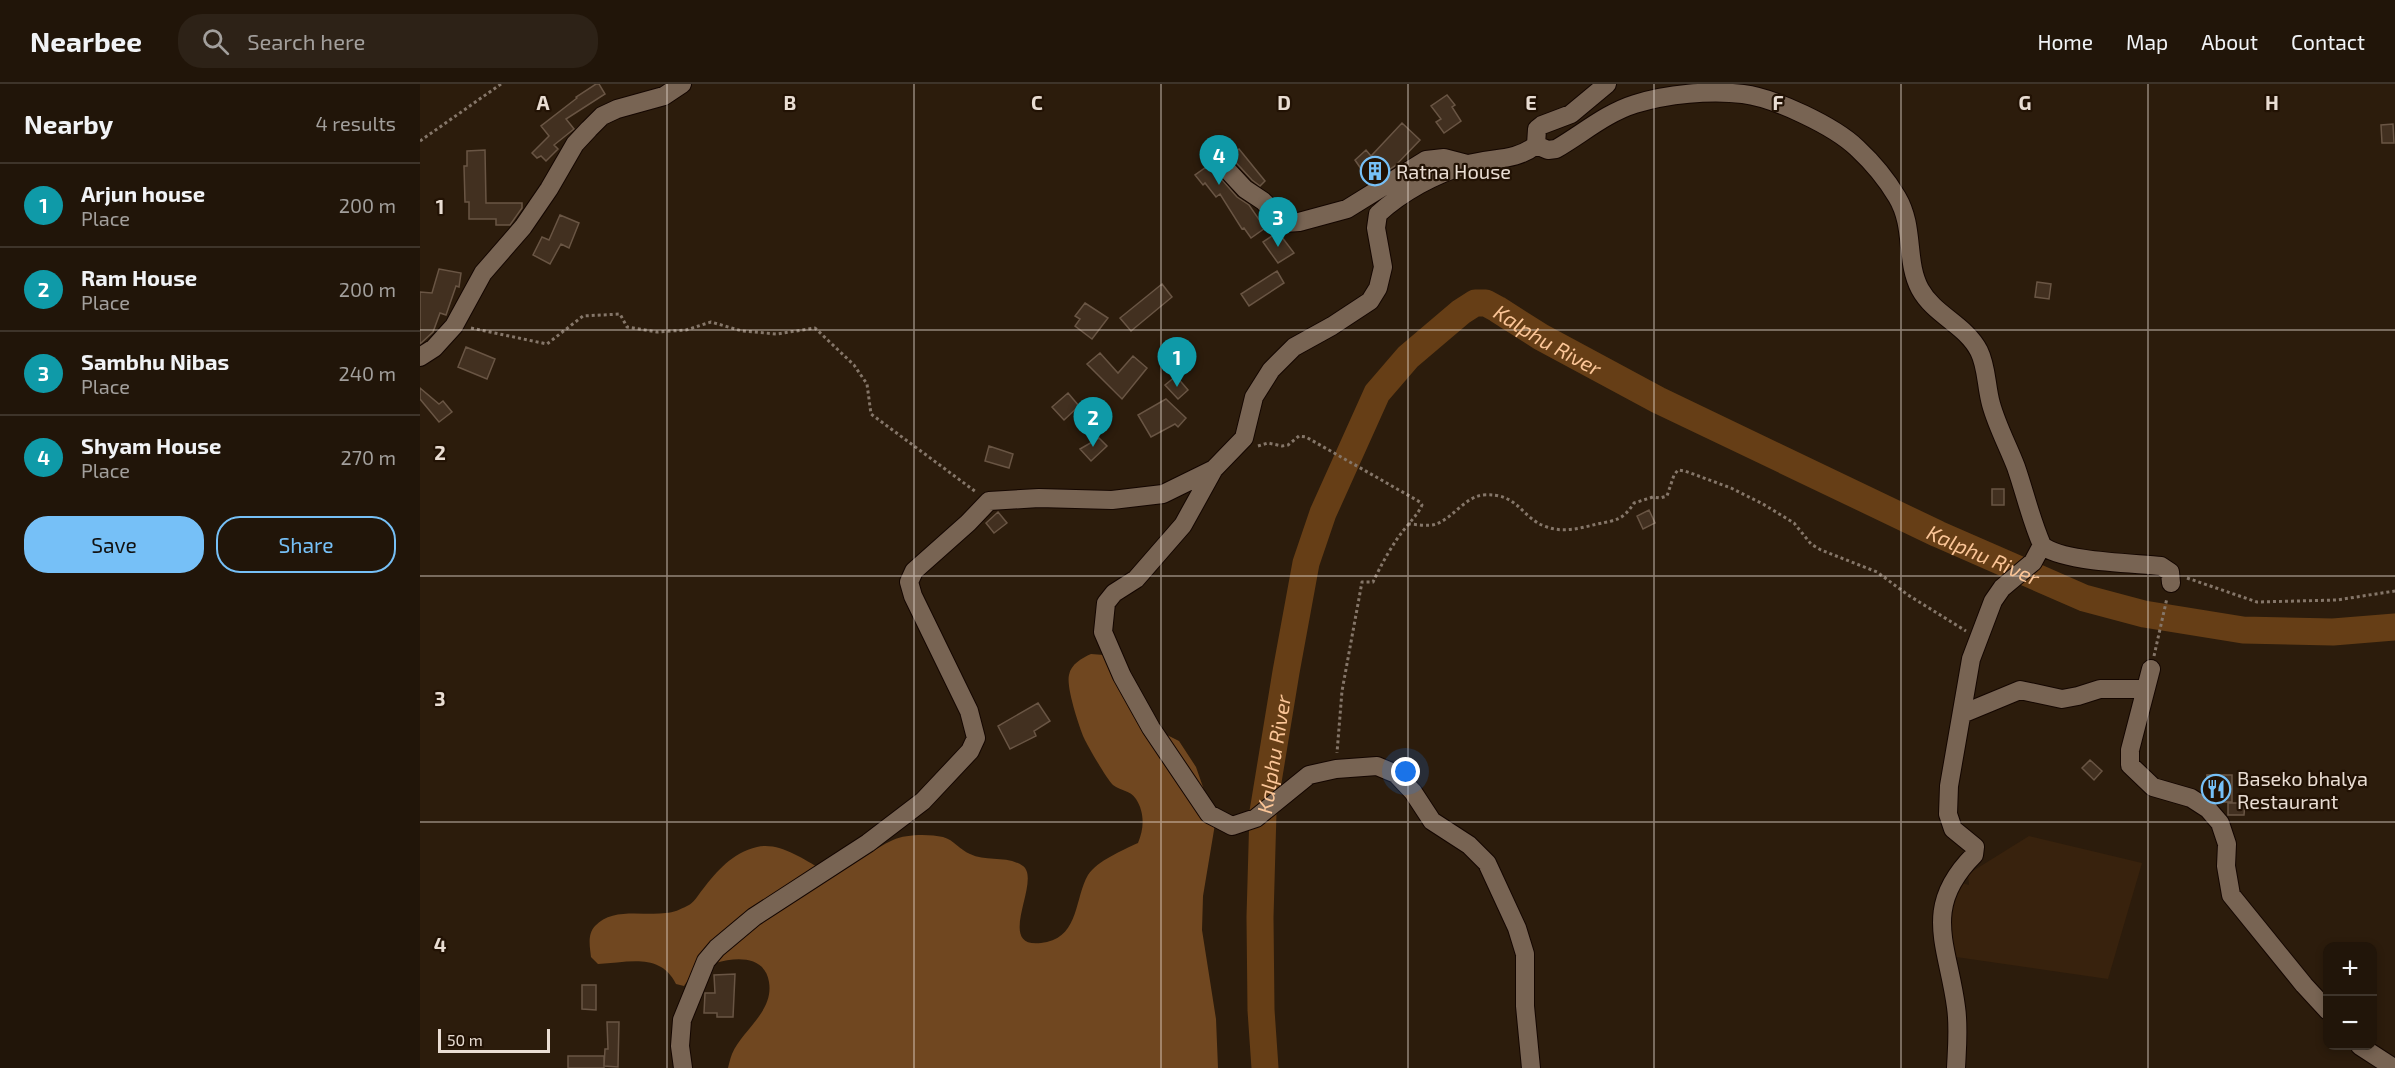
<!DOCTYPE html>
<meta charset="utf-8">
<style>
:root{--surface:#211509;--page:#2d2217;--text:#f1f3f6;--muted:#a29f9c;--line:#3e342a;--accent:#76c0f7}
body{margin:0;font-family:"Exo 2",sans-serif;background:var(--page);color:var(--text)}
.controls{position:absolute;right:18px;bottom:18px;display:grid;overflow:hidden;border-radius:12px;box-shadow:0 3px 9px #0003}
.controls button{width:54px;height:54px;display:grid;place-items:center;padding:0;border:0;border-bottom:2px solid var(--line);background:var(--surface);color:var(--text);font:30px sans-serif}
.scale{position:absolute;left:18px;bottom:15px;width:112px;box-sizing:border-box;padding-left:6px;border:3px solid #e9ddd3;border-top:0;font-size:16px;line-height:21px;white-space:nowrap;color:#e9ddd3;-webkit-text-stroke:4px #221204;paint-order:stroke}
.you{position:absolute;left:986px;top:688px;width:21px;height:21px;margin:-15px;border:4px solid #fff;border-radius:50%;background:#1a73e8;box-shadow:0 0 0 9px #1a73e833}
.badge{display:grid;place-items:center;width:39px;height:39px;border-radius:50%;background:var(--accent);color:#fff;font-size:20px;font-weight:700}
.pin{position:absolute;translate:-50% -50px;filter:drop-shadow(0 2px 3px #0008)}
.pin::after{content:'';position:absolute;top:32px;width:21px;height:18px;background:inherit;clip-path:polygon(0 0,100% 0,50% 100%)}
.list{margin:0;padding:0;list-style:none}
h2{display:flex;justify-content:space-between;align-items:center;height:78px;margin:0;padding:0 24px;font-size:26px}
h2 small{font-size:20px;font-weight:400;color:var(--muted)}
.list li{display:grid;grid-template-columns:39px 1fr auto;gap:18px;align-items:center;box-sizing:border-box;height:84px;padding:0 24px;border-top:2px solid var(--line)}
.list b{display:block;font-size:22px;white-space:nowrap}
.list p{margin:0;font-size:20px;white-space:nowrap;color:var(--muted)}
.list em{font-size:20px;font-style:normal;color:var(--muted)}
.actions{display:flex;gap:12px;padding:18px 24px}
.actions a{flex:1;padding:14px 0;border:2px solid var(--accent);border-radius:24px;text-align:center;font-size:21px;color:var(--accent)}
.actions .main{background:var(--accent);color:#111}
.icon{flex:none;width:33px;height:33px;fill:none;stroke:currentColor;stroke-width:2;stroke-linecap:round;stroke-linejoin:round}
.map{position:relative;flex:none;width:1975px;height:984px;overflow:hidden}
header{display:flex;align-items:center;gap:36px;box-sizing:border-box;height:84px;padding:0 30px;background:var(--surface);border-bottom:2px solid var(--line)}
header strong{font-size:28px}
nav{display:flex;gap:33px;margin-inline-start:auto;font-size:21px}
.search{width:420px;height:54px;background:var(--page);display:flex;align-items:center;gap:15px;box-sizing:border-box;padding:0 21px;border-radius:24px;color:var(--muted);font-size:22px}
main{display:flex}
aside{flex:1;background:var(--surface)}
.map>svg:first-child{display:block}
.built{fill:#38220d}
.forest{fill:#704720}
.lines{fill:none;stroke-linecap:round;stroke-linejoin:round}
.river{stroke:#663e16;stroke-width:27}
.building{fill:#423020;stroke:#695544;stroke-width:1.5}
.minor-casing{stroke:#140600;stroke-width:20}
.path{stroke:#857669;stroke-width:3;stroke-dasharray:3 3;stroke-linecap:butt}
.minor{stroke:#786453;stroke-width:18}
.grid{fill:none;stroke:#e9ddd3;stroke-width:1.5;stroke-opacity:0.55}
.labels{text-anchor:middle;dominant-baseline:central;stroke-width:4.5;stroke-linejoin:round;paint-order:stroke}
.poi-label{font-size:20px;fill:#e9ddd3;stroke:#221204;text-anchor:start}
.water-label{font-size:21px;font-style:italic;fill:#fbc597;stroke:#221204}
.grid-label{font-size:20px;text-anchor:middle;font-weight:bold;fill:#e9ddd3;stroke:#221204;stroke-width:4.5;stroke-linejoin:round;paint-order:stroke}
</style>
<header>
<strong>Nearbee</strong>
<div class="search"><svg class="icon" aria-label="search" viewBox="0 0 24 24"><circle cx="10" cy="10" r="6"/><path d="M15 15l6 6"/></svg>Search here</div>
<nav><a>Home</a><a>Map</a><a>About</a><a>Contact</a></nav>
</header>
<main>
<aside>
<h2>Nearby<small>4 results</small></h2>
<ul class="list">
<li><span class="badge" style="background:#0f9aa8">1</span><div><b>Arjun house</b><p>Place</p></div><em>200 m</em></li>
<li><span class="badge" style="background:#0f9aa8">2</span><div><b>Ram House</b><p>Place</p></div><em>200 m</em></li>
<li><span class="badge" style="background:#0f9aa8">3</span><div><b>Sambhu Nibas</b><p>Place</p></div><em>240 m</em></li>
<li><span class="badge" style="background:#0f9aa8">4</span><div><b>Shyam House</b><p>Place</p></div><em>270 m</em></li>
</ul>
<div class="actions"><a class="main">Save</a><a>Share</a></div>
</aside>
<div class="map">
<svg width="1975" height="984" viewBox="0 0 1975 984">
<rect width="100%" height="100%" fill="#2c1c0c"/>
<path class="built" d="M1609 752 1722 779 1688 895 1536 873 1526 852 1532 809 1542 799 1549 801 1548 790Z"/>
<path class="forest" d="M671 570 684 571 745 650 759 657 776 683 784 706 794 722 795 740 783 812 782 846 796 935 798 984H308C309 980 310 975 312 970 322 946 354 928 349 898 344 864 297 875 275 888 271 891 267 898 264 902L256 900C240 868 208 879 178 880L171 873C170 864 167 850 175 842 192 823 223 832 246 829 253 829 261 825 267 822 274 819 278 811 283 805 297 787 312 769 337 763 359 758 383 775 401 785 416 780 431 777 445 771 455 767 463 760 473 756 486 750 509 750 523 753 534 756 540 766 550 770 566 778 587 771 603 782 623 797 570 870 627 858 659 851 655 813 668 791 677 777 703 766 718 759 724 745 725 729 716 715 710 706 701 707 693 701 688 697 667 661 664 654 659 642 646 603 649 591 651 580 662 574 671 570Z"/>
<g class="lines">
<path class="river" id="s1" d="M845 984 841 926 840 833 843 728 866 588 886 479 903 429 957 309 988 273 1041 228 1055 219H1066L1077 225 1121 253 1238 316 1518 450 1664 514 1724 530 1823 546 1913 548 1975 543"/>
</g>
<path class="building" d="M176 0H179L185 10 146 35 154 45 134 61 138 65 126 77 121 72 117 74 112 69 129 52 121 42 157 14 156 13Z
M1027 11 1035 21 1032 23 1041 37 1024 49 1016 38 1021 35 1011 22Z
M982 39 1000 56 975 82 950 98 935 76 946 66 951 72Z
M1973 40 1974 59H1962L1961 41Z
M819 65 845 97 840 102 832 96 810 72Z
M65 66 66 119H102V124L90 141H76V135H49V118H45L44 82H47V67Z
M789 81 817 113 829 121 845 144 831 154 824 144 822 145 800 110 796 113 785 99 783 101 775 91Z
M140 131 159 139 149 164 141 160 130 180 113 171 122 153 129 156Z
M858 148 874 169 858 179 843 158Z
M19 185 41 189 39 203 36 202 26 231 20 229 13 248 0 260V208L12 209Z
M857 187 864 199 829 222 821 210Z
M1617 198 1631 200 1629 215 1615 213Z
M742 200 752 213 711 247 700 234Z
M665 219 688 234 672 255 655 242 660 235 655 232Z
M46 263 75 275 67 295 38 283Z
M680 269 698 289 713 272 727 284 702 315 667 280Z
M756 292 768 306 758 315 745 301Z
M0 304 19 320 23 317 32 328 19 338 0 315Z
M648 309 659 322 644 336 632 323Z
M746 315 766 334 758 343 755 340 731 353 718 331Z
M679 354 687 362 671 377 660 365Z
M569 362 593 370 589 384 565 377Z
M1572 405H1584V421H1572Z
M1229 426 1235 439 1223 445 1217 432Z
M578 428 587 439 574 449 566 439Z
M618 619 630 637 614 647 616 652 590 665 578 642Z
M1670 676 1682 687 1674 696 1662 684Z
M1787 691H1812V718H1797L1787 711Z
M1808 719H1825L1824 731H1808Z
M315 890 313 933H297V929H284L285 909H295L294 891Z
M162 901H176V926L162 925Z
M187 938H199L198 983 184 982 185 965H188Z
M148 972H184V984H148Z"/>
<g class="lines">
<g class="minor-casing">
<path id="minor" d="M1116 61 1128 66 1136 65C1162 50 1186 29 1215 20 1247 10 1290 6 1323 10 1355 14 1414 42 1437 64 1452 78 1467 96 1477 113 1495 143 1485 177 1500 205 1514 231 1546 241 1559 267 1567 283 1566 302 1571 320 1577 342 1588 362 1596 383 1605 409 1611 436 1622 461 1640 478 1714 479 1741 482L1750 488 1751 499
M1116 61 1117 45 1122 41 1151 30 1187 0
M799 77 825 105 843 117 865 139 879 138 927 125 1006 76 1024 74 1047 80
M0 273 14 264 34 242 63 189 103 143 129 105 155 60 169 45 182 32 197 25 244 12 262 0
M1731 585 1710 666V681L1733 703 1771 714 1788 725 1800 739 1807 760 1806 782 1811 811 1884 901 1908 927
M1542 630 1600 606 1642 615 1658 612 1680 605H1725
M1940 962 1974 984
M263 984 260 962 262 936 286 877 297 864 334 833 448 759 503 717 550 667 556 654 549 627 493 512 489 498 494 487 548 439 569 417 619 414 692 416 743 410 794 385
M1111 984 1105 922V870L1097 844 1067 779 1049 761 1012 737 993 708 976 690 957 682 916 685 889 691 836 734 812 742 789 730 731 644 702 592 683 548 686 519 694 509 716 495 763 441 794 385 824 354 834 313 851 286 874 263 912 242 950 217 958 204 963 183 956 144 958 130C982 108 1015 90 1046 81 1071 73 1095 78 1116 61
M1536 984C1537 963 1539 944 1536 923 1528 861 1501 824 1554 771L1555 763 1533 745 1528 730 1529 702 1551 575 1573 517 1582 504 1613 478 1622 461"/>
</g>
<path class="path" d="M0 57 81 0
M51 244 127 260 163 232 200 230 207 243 237 248 266 246 291 238 322 247 357 250 395 244 434 281 447 300 451 330 556 408
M838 362 848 359 862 362 868 361 879 352 886 353 1000 418 1002 421C998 430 994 433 988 441 975 455 961 481 953 498H942L922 607 917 669
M988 440C996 440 1009 443 1016 440 1033 434 1045 413 1063 411 1099 408 1101 435 1127 443 1144 449 1161 444 1177 440 1197 436 1203 436 1214 419L1233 413 1240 414 1247 412 1254 391 1258 386 1265 387 1311 404 1343 420 1374 439 1391 460 1401 466 1457 488 1488 511 1546 547
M1767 494 1837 518 1917 516 1975 507
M1734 572 1747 514"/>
<use href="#minor" class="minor"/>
</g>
<path class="grid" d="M247 0V984M494 0V984M741 0V984M988 0V984M1234 0V984M1481 0V984M1728 0V984M0 246H1975M0 492H1975M0 738H1975"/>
<defs>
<g id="building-ring" transform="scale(1.5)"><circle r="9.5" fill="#221204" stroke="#76c0f7" stroke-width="1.5"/><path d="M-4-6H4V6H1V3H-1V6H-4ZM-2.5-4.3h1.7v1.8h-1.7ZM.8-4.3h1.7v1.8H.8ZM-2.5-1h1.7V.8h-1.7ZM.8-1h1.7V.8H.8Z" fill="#76c0f7"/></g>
<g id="restaurant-ring" transform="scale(1.5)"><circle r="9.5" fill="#221204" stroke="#76c0f7" stroke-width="1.5"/><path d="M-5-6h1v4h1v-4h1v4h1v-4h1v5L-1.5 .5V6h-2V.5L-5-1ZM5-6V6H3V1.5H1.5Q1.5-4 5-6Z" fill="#76c0f7"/></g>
</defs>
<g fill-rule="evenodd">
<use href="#building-ring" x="955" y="87"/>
<use href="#restaurant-ring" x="1796" y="705"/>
</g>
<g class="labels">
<g class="poi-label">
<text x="976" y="87">Ratna House</text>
<text x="1817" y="694">Baseko bhalya<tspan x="1817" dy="23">Restaurant</tspan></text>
</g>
<g class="water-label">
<text stroke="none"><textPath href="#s1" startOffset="910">Kalphu River</textPath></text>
<text stroke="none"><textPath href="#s1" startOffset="1396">Kalphu River</textPath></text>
<text stroke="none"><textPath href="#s1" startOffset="315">Kalphu River</textPath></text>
</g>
</g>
<g class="grid-label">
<text x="123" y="26">A</text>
<text x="370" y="26">B</text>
<text x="617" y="26">C</text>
<text x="864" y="26">D</text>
<text x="1111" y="26">E</text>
<text x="1358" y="26">F</text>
<text x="1605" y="26">G</text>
<text x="1852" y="26">H</text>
<text x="20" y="130">1</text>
<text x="20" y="376">2</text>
<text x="20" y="622">3</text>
<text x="20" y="868">4</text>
</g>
</svg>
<div class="controls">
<button>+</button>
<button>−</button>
</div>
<div class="scale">50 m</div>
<div class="you"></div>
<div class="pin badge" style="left:757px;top:303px;background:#0f9aa8">1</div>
<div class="pin badge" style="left:673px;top:363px;background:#0f9aa8">2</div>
<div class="pin badge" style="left:858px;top:163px;background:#0f9aa8">3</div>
<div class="pin badge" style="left:799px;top:101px;background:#0f9aa8">4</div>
</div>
</main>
